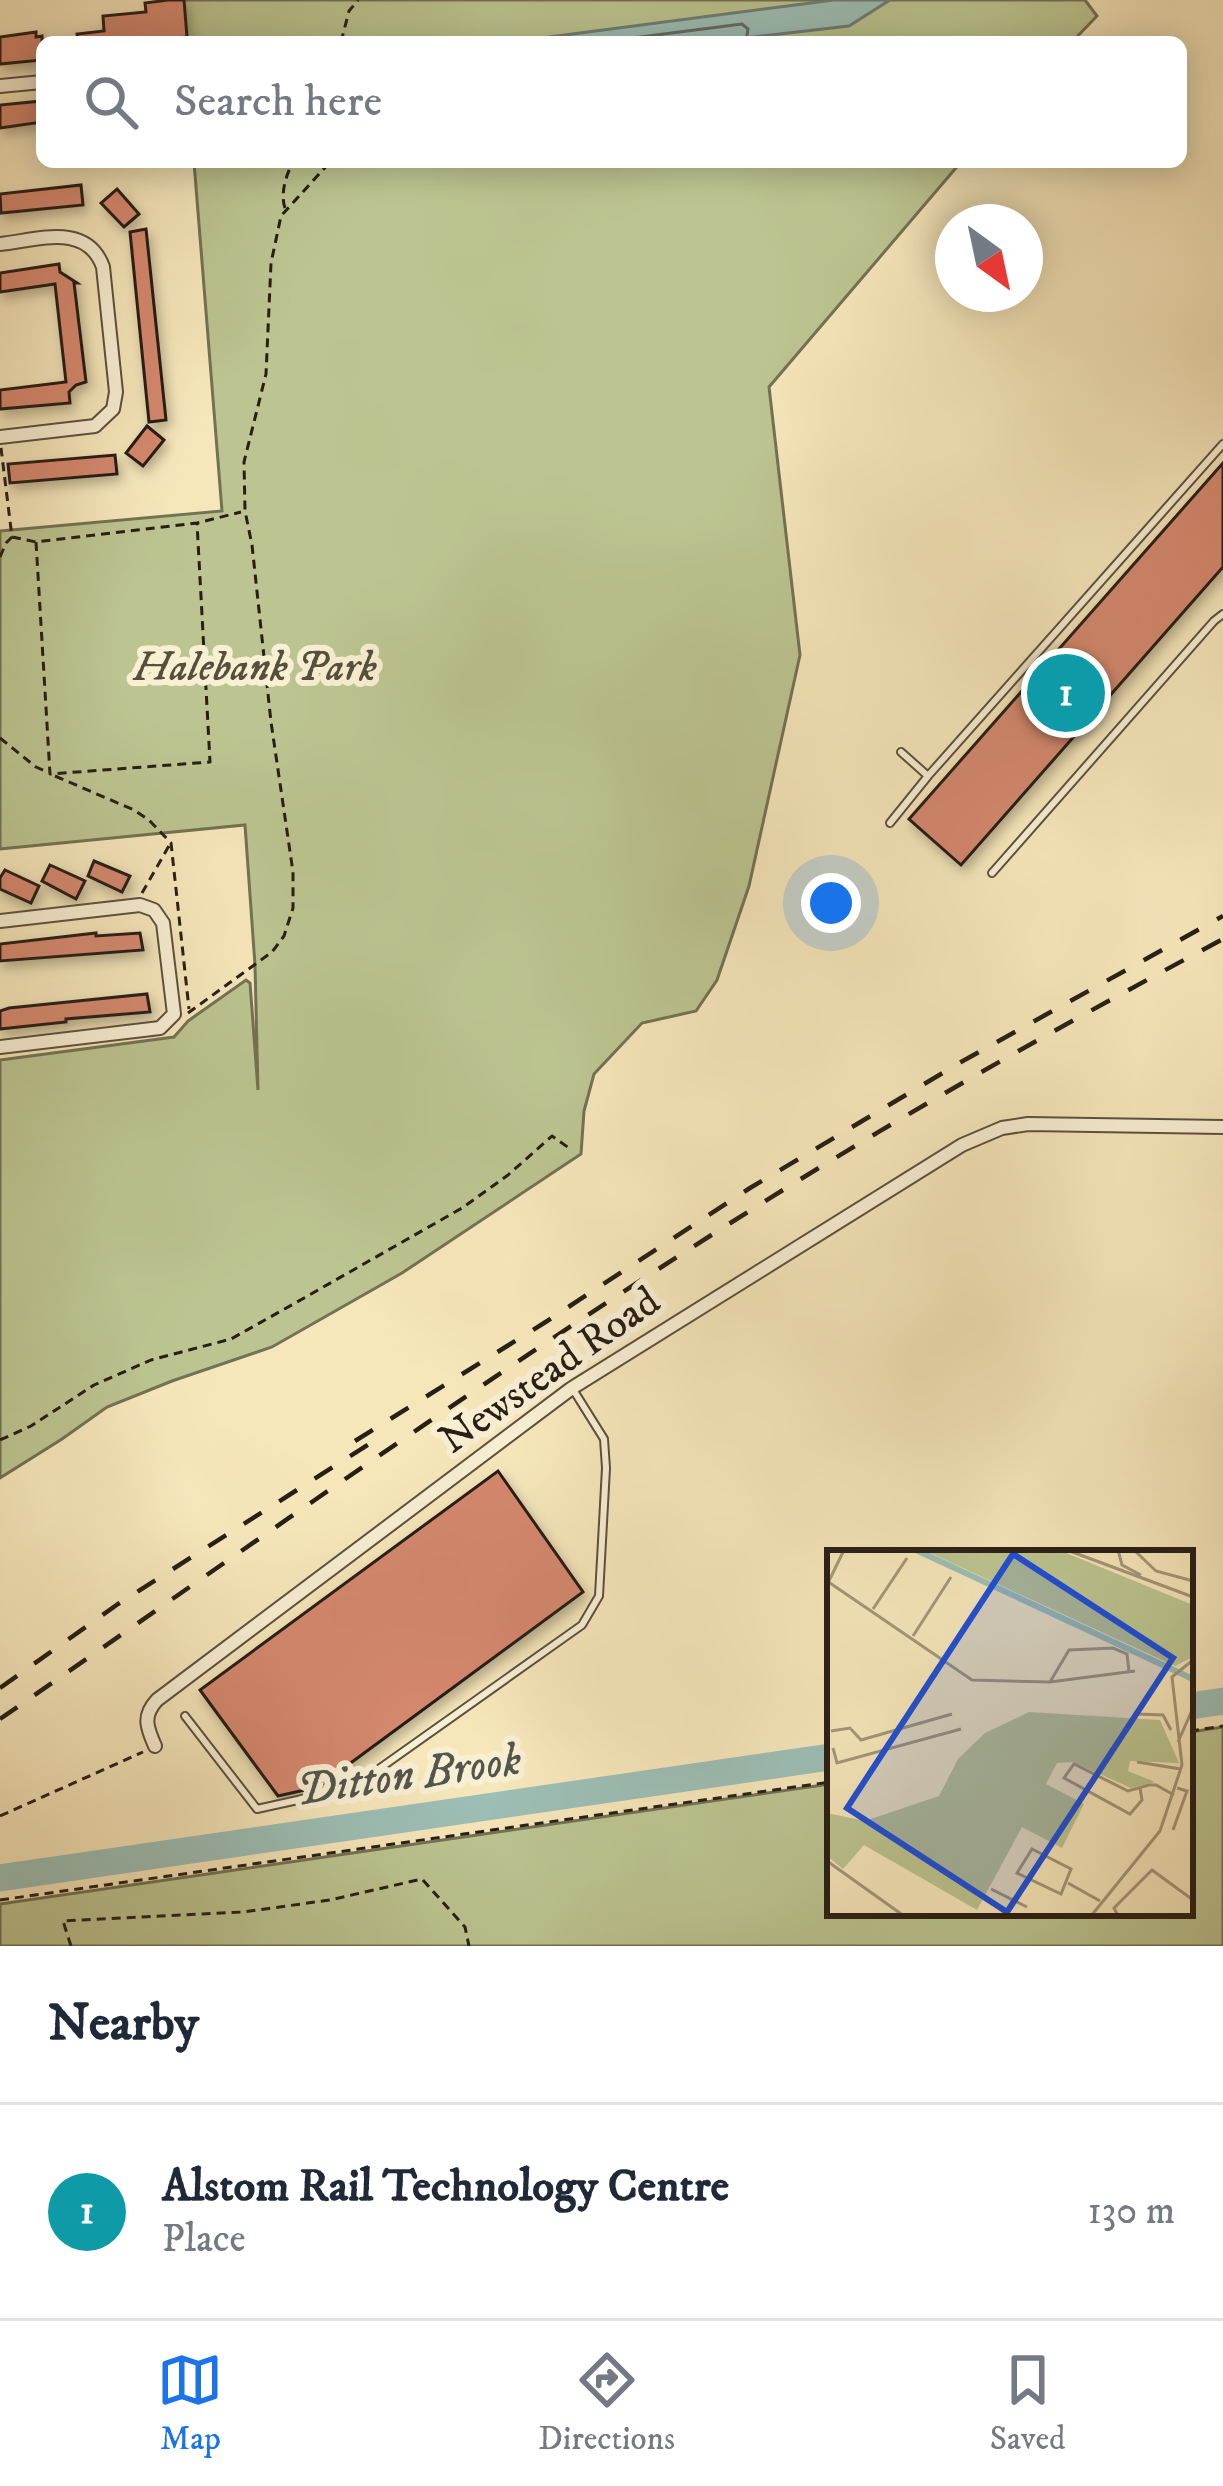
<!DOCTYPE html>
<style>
:root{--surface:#fff;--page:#f2f2f3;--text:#1f2937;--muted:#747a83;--line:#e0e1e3;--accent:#1a73e8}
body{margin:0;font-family:"IM FELL DW Pica",serif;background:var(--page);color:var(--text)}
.compass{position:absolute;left:935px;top:204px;width:108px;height:108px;border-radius:50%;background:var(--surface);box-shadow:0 6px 30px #0003;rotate:147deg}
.you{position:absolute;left:831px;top:903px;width:42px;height:42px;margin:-30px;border:9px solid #fff;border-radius:50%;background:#1a73e8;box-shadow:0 0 0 18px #1a73e833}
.badge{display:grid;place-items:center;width:78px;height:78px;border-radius:50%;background:var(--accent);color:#fff;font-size:39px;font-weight:700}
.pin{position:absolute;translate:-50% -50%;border:6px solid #fff;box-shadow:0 3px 12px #0006}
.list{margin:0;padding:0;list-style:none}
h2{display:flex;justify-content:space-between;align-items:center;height:156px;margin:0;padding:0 48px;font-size:51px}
h2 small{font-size:39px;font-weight:400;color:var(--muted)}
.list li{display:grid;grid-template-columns:78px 1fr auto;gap:36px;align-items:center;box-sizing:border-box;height:216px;padding:0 48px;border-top:3px solid var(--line)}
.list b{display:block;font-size:45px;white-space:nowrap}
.list p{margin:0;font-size:39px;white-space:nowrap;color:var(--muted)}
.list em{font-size:39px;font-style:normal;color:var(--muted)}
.icon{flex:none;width:66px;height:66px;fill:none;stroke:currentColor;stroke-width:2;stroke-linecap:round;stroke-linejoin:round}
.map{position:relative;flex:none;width:1223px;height:1946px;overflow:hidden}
.search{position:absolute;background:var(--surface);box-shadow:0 6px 30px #0003;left:36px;right:36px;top:36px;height:132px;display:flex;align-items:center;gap:30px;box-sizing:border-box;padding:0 42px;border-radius:18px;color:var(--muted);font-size:45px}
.sheet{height:372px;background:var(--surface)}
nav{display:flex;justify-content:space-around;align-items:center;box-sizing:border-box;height:168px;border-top:3px solid var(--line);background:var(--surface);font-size:33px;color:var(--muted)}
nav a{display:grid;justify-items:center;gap:6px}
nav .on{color:var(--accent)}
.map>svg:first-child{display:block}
.green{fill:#bcc591;stroke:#727254;stroke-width:3}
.water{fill:#9dbfb6;stroke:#6e7f76;stroke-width:3}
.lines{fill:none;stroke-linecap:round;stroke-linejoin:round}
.shore{stroke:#626e66;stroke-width:3}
.river{stroke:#9dbfb6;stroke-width:27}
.building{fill:#d4886e;stroke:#281e16;stroke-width:3;filter:url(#shadow)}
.lane-casing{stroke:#5c503f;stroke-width:10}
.street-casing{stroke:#5c503f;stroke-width:16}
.path{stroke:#281e16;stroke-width:3;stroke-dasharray:9 6;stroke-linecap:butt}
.lane{stroke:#f9efd3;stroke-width:6}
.street{stroke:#f9efd3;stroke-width:12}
.rail{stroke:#281e16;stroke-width:4.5;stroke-dasharray:21 21;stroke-linecap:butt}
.labels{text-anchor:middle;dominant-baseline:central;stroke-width:12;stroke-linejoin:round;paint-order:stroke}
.park-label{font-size:42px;font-style:italic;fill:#54503b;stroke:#f9efd3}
.street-label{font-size:42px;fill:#281e16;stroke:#f9efd3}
.water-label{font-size:45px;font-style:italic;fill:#51564e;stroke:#f9efd3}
.inset-river{fill:none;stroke:#9dbfb6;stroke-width:6}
.inset-road{fill:none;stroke:#a49779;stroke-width:3}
.view{fill:#1d4ed8;fill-opacity:0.15;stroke:#1d4ed8;stroke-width:6}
.inset-edge{fill:none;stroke:#281e16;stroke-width:6}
</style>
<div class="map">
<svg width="1223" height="1946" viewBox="0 0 1223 1946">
<defs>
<filter id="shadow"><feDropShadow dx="3.5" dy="6" stdDeviation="6" flood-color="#0004"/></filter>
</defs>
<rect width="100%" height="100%" fill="#f6e7bb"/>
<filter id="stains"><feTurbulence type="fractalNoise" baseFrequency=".00167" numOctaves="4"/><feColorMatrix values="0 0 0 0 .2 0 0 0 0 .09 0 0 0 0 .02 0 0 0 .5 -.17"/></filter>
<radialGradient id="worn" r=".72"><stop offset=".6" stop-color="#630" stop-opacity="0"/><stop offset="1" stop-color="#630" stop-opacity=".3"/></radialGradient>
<path class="green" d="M181 0H1085L1097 16 1072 42H185Z
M194 162H961L769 387 800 655 749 886 717 980 696 1011 642 1023 594 1074 584 1111 581 1154 402 1273 272 1347 172 1381 107 1407 62 1439 0 1478V1060L174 1037 188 1021 246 980 250 983 258 1090 255 965 245 825 0 849V531L222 511Z
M1223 1727V1946H0V1904L830 1784V1913H1190V1732Z"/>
<path class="water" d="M834 0H890L849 26 709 42H511Z"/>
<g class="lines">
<path class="shore" d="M601 42 742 24 748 29 746 42"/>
<path class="river" d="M1190 1706 1223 1701
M0 1878 830 1757"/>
</g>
<path class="building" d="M168 0H184L187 37 133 42H78L77 34 104 31 103 16 146 12 145 3Z
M36 32V37L42 36V60L0 64V37Z
M42 101V122L0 128V105Z
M81 185 83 205 1 213 0 194Z
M117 189 139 214 124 227 101 203Z
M146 229 166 420 149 422 130 232Z
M59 264 60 272 77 283H74L86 382 76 385 69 392 70 403 0 409V390L66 382 55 284 0 292V273Z
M147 426 164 440 143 466 126 453Z
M115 455 117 474 10 483 8 464Z
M1223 463V567L961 865 909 819Z
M94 861 130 876 122 892 88 876Z
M50 865 85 881 76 899 42 881Z
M5 870 39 886 31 903 0 889V878Z
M96 933V936L140 933 143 950 0 961V944Z
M147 994 150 1012 66 1019V1022L0 1029V1011L9 1008Z
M498 1471 583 1592 318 1787 278 1796 200 1690Z"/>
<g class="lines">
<g class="lane-casing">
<path id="lane" d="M901 752 928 776
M890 823 928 776 1223 444
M992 873 1214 621 1223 614
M185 1716 257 1809 352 1788 582 1625 599 1596 606 1468 604 1439 574 1391"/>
</g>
<g class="street-casing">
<path id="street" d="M0 86 42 82
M0 244C38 240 87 222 103 267L116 392 113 409 95 426 0 437
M0 921 140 905 154 910 163 923 174 1014 160 1028 0 1047
M155 1746C147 1728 142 1716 157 1700L572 1388 962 1145 1002 1128 1028 1124 1223 1127"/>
</g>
<path class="path" d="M341 42 349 11 358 0
M285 208C280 194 286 175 293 162
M12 537 36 542 197 523 241 512
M36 542 50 774 210 762 197 523
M0 557 6 543 12 537 1 448
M0 738 36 767 47 772
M55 776 134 810 149 820 171 843 189 1009
M142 893 170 844
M188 1013 272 952 284 936 293 908V872L271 722 252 545 245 511 244 462 266 374 271 263 281 216 330 162
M0 1440 31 1426 94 1385 151 1360 231 1339 297 1302 462 1208 508 1175 552 1136 569 1148
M1190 1731 1223 1726
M0 1816 143 1752
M0 1900 830 1782
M71 1946 63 1921 243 1912 330 1900 422 1879 465 1927 469 1946"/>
<use href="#lane" class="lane"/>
<use href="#street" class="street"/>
<path class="rail" d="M355 1441 544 1323 750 1188 961 1062 1223 916
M0 1688 118 1604 377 1439
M0 1719C251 1545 500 1367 759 1205 910 1110 1066 1023 1223 939"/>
</g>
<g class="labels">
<g class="park-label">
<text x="255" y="668">Halebank Park</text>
</g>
<g class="street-label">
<text transform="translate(550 1371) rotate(-35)">Newstead Road</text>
</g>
<g class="water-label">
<text transform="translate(409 1776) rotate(-8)">Ditton Brook</text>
</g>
</g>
<g transform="translate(827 1550)">
<rect width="366" height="366" fill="#f6e7bb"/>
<path d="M97 0H232L366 55V107L348 116ZM202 162 333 170 352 213 303 211 301 221 328 232 304 238 246 212 230 213 219 234 257 254 235 298 195 277 150 360 37 295 16 319 0 306V263L38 271 112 246 131 209 158 183Z" fill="#bcc591"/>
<path class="inset-river" d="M89 0 366 129"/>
<path class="inset-road" d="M240 0 366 47M291 0 295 15 314 25M307 0 329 21 366 31M0 31 145 130 223 132 308 121M0 35 17 0M46 59 80 8M86 86 124 27M223 132 242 100 286 98 300 104 302 122M309 164 336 165 344 180M4 181 23 178 34 190 125 164M351 192 366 158M6 198 10 213 134 179M310 212 354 219M313 238 315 250 303 264 237 228 247 214 301 241 322 235H329L347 245M346 280 360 241 350 238M205 299 244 319 234 344 190 323ZM0 311 77 366M241 333 273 351M164 339 200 357M264 366 333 281 355 215 345 127 366 110M291 366 287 358 325 320 366 350"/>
<path class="view" d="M186 4 346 108 180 362 20 258Z"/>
<rect width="366" height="366" class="inset-edge"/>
</g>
<rect width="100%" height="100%" filter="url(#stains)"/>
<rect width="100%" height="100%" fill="url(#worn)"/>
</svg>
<svg class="compass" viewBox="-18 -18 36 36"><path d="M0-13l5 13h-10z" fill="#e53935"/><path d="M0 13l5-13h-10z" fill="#747a83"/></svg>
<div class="you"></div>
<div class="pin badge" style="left:1066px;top:693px;background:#0f9aa8">1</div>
<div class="search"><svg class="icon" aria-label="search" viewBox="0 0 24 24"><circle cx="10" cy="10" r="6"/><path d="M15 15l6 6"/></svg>Search here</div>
</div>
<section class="sheet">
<h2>Nearby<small></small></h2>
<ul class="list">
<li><span class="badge" style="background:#0f9aa8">1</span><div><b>Alstom Rail Technology Centre</b><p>Place</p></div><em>130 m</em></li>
</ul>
</section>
<nav>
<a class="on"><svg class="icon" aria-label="map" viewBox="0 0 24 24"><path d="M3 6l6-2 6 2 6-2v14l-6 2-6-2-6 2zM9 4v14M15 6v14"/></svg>Map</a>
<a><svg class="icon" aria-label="directions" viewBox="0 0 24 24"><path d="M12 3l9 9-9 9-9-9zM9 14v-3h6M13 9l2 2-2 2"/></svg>Directions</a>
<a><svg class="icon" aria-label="saved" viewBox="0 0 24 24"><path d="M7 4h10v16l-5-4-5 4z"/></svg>Saved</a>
</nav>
